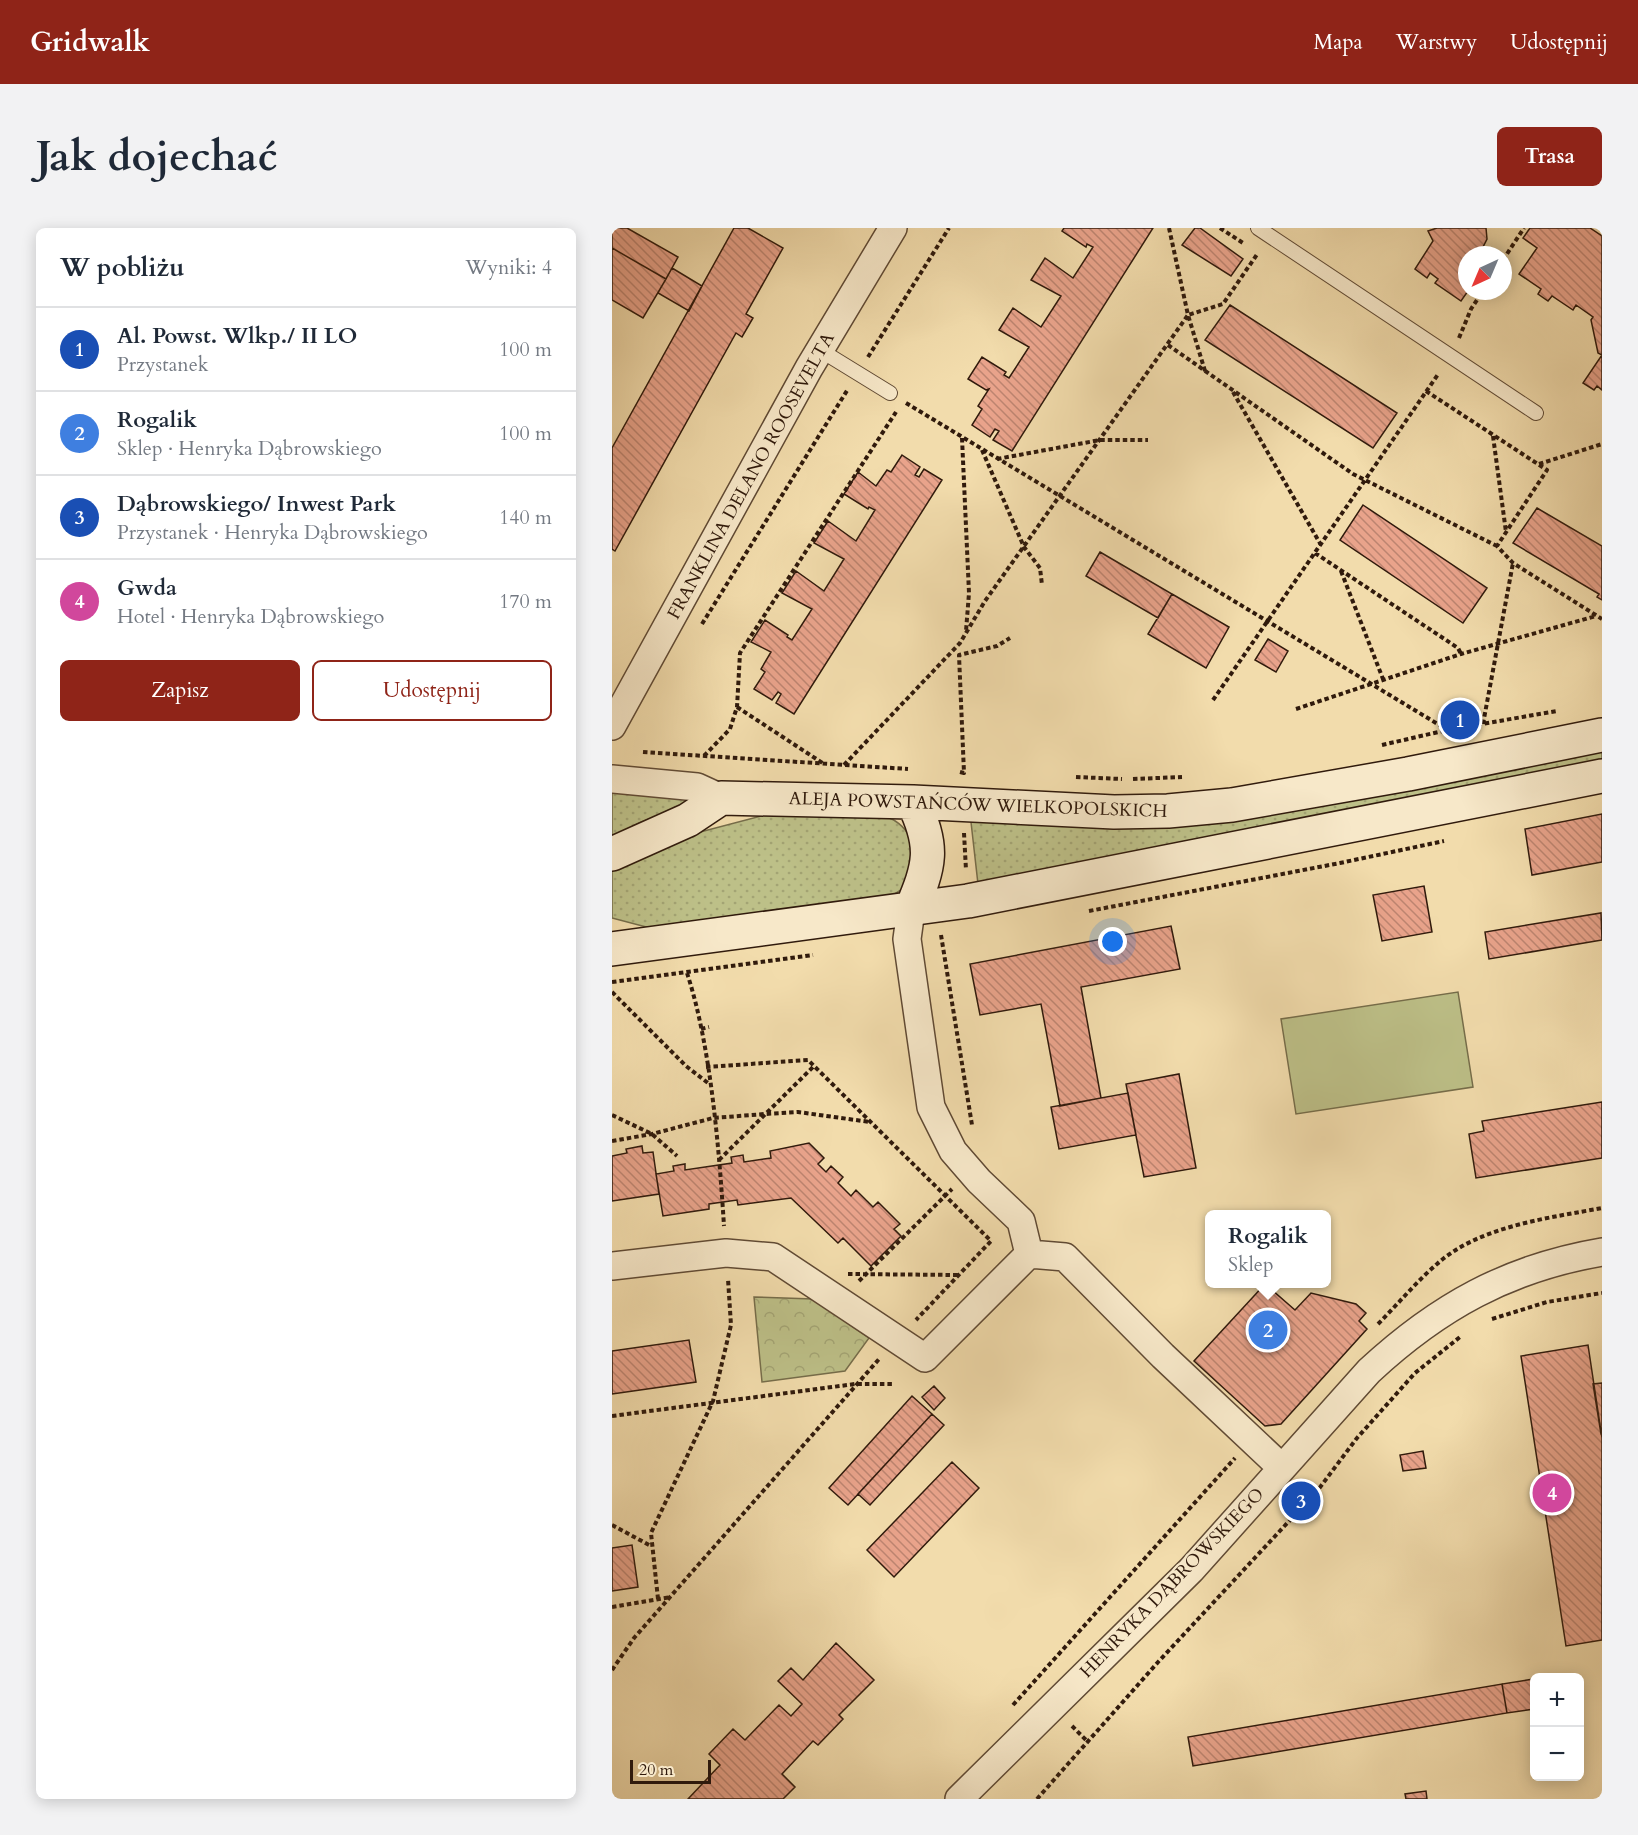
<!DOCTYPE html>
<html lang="pl">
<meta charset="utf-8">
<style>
:root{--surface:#fff;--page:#f2f2f3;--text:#1f2937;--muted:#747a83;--line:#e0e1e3;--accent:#8f2418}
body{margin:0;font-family:Cardo,serif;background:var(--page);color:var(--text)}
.controls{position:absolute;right:18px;bottom:18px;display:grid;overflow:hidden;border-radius:9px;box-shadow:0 3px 15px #0003}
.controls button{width:54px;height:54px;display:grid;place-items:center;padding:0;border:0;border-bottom:2px solid var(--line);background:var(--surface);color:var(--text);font:30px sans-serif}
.compass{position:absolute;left:846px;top:18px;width:54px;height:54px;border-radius:50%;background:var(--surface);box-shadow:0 3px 15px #0003;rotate:224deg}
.scale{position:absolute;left:18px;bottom:15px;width:81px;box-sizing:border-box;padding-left:6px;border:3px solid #301a0c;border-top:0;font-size:16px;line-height:21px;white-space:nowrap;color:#301a0c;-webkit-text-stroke:4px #f7e8c9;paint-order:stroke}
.you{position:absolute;left:501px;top:714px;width:21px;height:21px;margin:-15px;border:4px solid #fff;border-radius:50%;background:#1a73e8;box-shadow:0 0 0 9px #1a73e833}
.badge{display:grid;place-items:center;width:39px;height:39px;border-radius:50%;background:var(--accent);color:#fff;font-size:20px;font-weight:700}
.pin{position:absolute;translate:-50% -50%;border:3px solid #fff;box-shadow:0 2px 6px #0006}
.popup{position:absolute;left:593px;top:982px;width:126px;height:78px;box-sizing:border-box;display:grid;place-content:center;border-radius:9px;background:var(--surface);filter:drop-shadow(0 2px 4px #0005);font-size:20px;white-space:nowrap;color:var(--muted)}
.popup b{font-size:22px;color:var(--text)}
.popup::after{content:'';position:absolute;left:50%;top:100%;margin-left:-12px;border:12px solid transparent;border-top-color:var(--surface)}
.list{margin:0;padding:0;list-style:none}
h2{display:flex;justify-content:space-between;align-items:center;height:78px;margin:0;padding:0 24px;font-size:26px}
h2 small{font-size:20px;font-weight:400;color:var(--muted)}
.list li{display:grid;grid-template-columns:39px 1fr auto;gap:18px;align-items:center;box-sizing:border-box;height:84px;padding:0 24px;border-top:2px solid var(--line)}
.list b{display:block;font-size:22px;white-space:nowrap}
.list p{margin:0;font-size:20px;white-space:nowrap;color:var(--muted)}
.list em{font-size:20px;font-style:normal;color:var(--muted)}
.actions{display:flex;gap:12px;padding:18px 24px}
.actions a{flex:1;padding:14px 0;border:2px solid var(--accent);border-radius:9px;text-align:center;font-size:21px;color:var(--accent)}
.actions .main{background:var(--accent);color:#fff}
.map{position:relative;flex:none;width:990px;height:1571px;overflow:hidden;border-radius:9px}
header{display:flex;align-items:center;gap:36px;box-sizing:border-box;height:84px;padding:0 30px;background:var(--accent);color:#fff}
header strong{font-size:28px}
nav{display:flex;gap:33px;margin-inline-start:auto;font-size:21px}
.intro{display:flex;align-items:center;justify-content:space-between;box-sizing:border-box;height:144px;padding:0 36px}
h1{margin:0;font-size:42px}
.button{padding:15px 27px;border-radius:9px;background:var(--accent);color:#fff;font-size:21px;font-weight:700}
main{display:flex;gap:36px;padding:0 36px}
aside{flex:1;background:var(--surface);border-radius:9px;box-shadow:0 3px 15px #0003}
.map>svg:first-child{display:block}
.grass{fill:url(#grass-dots);stroke:#766d4a;stroke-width:1.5}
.park{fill:url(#park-crowns);stroke:#766d4a;stroke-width:1.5}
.garden{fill:#bdc088;stroke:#766d4a;stroke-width:1.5}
.building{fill:url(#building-back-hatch);stroke:#301a0c;stroke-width:1.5}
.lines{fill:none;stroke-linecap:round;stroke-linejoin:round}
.service-casing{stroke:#604a34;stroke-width:16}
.minor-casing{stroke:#604a34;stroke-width:30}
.secondary-casing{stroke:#301a0c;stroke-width:36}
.path{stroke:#301a0c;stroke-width:4;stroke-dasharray:4.5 3;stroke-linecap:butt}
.service{stroke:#f7e8c9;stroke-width:14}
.minor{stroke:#f7e8c9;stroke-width:27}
.secondary{stroke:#f7e8c9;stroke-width:33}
.labels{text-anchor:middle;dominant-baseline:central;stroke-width:4.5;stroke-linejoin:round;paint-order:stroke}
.street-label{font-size:18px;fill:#301a0c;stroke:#f7e8c9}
</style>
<header>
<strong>Gridwalk</strong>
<nav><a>Mapa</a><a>Warstwy</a><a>Udostępnij</a></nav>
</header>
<div class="intro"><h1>Jak dojechać</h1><a class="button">Trasa</a></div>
<main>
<aside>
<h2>W pobliżu<small>Wyniki: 4</small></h2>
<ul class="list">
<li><span class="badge" style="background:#1a4fb4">1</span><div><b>Al. Powst. Wlkp./ II LO</b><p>Przystanek</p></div><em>100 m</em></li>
<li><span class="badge" style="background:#3f7fe0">2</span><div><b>Rogalik</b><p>Sklep · Henryka Dąbrowskiego</p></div><em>100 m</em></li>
<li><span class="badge" style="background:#1a4fb4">3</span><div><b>Dąbrowskiego/ Inwest Park</b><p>Przystanek · Henryka Dąbrowskiego</p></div><em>140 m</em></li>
<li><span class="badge" style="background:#d1479c">4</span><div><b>Gwda</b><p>Hotel · Henryka Dąbrowskiego</p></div><em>170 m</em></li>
</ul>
<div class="actions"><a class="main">Zapisz</a><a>Udostępnij</a></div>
</aside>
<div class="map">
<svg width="990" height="1571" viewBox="0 0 990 1571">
<defs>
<pattern id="grass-dots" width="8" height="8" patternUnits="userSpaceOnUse" patternTransform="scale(1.5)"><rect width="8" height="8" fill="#bdc088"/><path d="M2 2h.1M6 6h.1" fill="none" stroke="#a3a474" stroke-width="1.8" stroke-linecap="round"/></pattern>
<pattern id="park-crowns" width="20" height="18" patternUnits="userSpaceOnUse" patternTransform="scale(1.5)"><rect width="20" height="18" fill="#bdc088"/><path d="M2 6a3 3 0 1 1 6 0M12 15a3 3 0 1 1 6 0" fill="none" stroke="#a3a474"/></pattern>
<pattern id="building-back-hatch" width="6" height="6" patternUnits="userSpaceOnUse" patternTransform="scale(1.5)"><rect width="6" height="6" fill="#e9a38b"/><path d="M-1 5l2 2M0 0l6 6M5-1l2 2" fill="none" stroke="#bd8470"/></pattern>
</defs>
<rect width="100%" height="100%" fill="#f2dcac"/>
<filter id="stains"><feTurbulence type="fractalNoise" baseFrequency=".00333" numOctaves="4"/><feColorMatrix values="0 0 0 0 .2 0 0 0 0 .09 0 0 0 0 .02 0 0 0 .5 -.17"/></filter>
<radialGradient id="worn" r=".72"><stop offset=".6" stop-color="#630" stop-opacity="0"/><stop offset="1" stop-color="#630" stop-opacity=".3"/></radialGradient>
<path class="grass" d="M990 522V532L366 656 359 594 367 592Z
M0 562 80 568 84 573 27 595 0 609Z
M157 586 278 590C292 597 297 606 303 619L292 660 278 669 38 700 0 690V643L73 608Z"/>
<path class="park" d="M142 1069 201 1071 257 1110 233 1143 150 1154Z"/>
<path class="garden" d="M846 764 861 859 684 886 669 791Z"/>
<path class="building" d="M0 0H15L66 29 54 51 0 20Z
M122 0H136L171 20 134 86 141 90 130 109 124 105 3 323 0 321V220Z
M452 0H541L400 223 381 212 387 203 383 201 378 209 360 197 370 181 366 178 377 161 374 162 356 151 370 129 394 144 392 147 397 150 417 119 387 102 401 80 429 99 449 68 419 52 433 30 461 50 481 19 475 16 474 19 450 3Z
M583 0H588L631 31 619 48 570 17Z
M825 0H874L875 11 867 27H855L856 63 849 73 823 55 826 51 818 45 815 50 803 41 821 13 816 3Z
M918 0H978L990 8V162L985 158 982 162 971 155 990 127 986 125 979 92 981 89 964 77 961 82 940 68 936 73 926 66 929 61 907 46 925 20 911 10Z
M0 20 54 51 31 90 0 72Z
M60 40 90 58 77 83 46 65Z
M618 77 785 185 761 220 593 112Z
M290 227 308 239 303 247 307 249 312 241 330 252 182 486 164 475 169 466 166 464 160 472 142 461 153 444 149 441 159 424 139 414 153 392 176 407 175 409 180 412 200 381 170 365 184 343 212 363 232 331 202 315 216 293 244 313 263 282 257 279 256 281 232 266 246 244 264 258 275 242 279 244Z
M751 277 875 360 851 395 728 312Z
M925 280 990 318V372L985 369 987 366 901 315Z
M488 324 560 366 546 390 474 348Z
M560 366 617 399 594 440 536 406Z
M656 411 676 423 664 444 643 432Z
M990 586V634L920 647 913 601Z
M812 658 820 704 770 713 761 667Z
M989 685 990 712 877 731 873 704Z
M559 698 568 741 469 759 489 870 448 878 429 776 368 787 358 736Z
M567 846 584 940 532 949 514 856Z
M516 865 524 907 447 921 439 879Z
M990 874V930L864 950 857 906 872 903 870 893Z
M197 915 212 930 206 936 214 944 219 938 231 949 226 955 239 968 244 962 261 979 266 974 288 996 282 1001 289 1008 259 1038 231 1010 226 1015 179 970 126 977 125 972 97 976V981L51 988 44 946 62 943 61 938 73 936V942L120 935 119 929 131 927 132 934 159 930 158 923Z
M30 918 31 925 41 924 47 966 0 973V928L15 925 14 921Z
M653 1056 683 1082 699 1065 744 1076 754 1085 747 1093 755 1101 669 1196 653 1198 582 1133Z
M77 1112 84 1154 0 1166V1123Z
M976 1117 990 1210V1412L954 1418 909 1128Z
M990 1155V1206H989L981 1156Z
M322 1158 333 1170 322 1182 310 1169Z
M300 1168 320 1186 236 1277 217 1260Z
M320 1186 332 1197 258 1277 246 1266Z
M811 1223 814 1240 791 1243 788 1227Z
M340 1234 367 1260 282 1349 255 1322Z
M20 1317 26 1359 0 1363V1320Z
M224 1415 262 1452 227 1487 231 1491 206 1517 201 1513 170 1546 183 1559 171 1571H76L108 1537 97 1526 121 1501 133 1512 167 1477 179 1488 190 1476 166 1453 179 1440 191 1452Z
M922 1451V1481L895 1485 890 1456Z
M890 1456 895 1485 581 1538 576 1509Z
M814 1563 815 1571H794L793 1566Z"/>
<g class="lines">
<g class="service-casing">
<path id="service" d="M646 0 924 185
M208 122 278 165"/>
</g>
<g class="minor-casing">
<path id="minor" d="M0 498 197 140 281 0
M0 551 85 559 109 570
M299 682 295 711 319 879 341 923 367 953 409 993 417 1026
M0 1038 114 1025 161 1029 313 1130 417 1026 453 1029 551 1128 670 1240
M347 1571 579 1342 757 1143C826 1079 896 1040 990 1024"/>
</g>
<g class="secondary-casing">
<path id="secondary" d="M0 626 76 592 109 570 301 574 502 584 556 583 620 577 796 546 990 507
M299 682C318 637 323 619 301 574
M0 721 356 673 990 548"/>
</g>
<path class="path" d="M608 0 631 15
M891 32 912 0
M847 110 859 81 871 63
M556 117 741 246 885 318
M256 129 337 0
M593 143 576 87 611 76 646 25
M814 163 935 242 885 318 901 335 990 391
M621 164 709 317
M294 175 834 501
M881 208 894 304
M350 210 357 365 354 403
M370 222 412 319 428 340 430 357
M385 231 488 212H536
M927 236 990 216
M703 325 846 420 849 426
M729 343 771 451
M90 396 236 161
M601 472 827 145
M125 479 212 536
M684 481 849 426 984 388
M871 496 901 335
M770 517 835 502 945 483
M31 524 296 541
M92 528 118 501 125 479 128 425 284 184
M232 537 348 415 373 373 576 87 557 0
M348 544 352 545 347 427 385 418 398 410
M464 549 510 551
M521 551 570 549
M352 605 354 642
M477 683 728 635 832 613
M329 707 360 897
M75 745C99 818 107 921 112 998
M0 754 201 727
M0 764 74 838 96 855
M89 801 97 799
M94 839 196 832 379 1013 304 1092
M0 887 40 906 65 928
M0 913 40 906 101 890 153 886 186 884 258 894
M107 932 202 838
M236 1046 346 1047
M247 1053 340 961
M880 1091 935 1074 990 1065
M766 1096C786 1076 804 1054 825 1036 867 998 937 990 990 980
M0 1188 243 1156H281
M0 1297 39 1318
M46 1371 39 1305 101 1173 119 1097 116 1051
M0 1379 59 1369
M0 1442 22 1410 268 1130
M401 1477 623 1230
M460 1498 476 1514
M425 1571 547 1433 706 1262 745 1210 803 1145 848 1109"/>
<use href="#service" class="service"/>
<use href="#minor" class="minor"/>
<use href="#secondary" class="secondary"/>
</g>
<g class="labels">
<g class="street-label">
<text transform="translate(139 248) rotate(-61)">FRANKLINA DELANO ROOSEVELTA</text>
<text transform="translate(366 577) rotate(2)">ALEJA POWSTAŃCÓW WIELKOPOLSKICH</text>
<text transform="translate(560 1355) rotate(-46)">HENRYKA DĄBROWSKIEGO</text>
</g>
</g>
<rect width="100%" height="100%" filter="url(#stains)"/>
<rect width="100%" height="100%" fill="url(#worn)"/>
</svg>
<div class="controls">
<button>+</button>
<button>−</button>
</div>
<svg class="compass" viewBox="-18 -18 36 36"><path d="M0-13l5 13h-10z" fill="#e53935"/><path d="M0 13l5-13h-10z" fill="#747a83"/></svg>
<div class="scale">20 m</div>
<div class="you"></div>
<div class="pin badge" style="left:848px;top:492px;background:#1a4fb4">1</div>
<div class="pin badge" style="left:656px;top:1102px;background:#3f7fe0">2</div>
<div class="popup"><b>Rogalik</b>Sklep</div>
<div class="pin badge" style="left:689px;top:1273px;background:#1a4fb4">3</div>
<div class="pin badge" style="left:940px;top:1265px;background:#d1479c">4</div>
</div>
</main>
